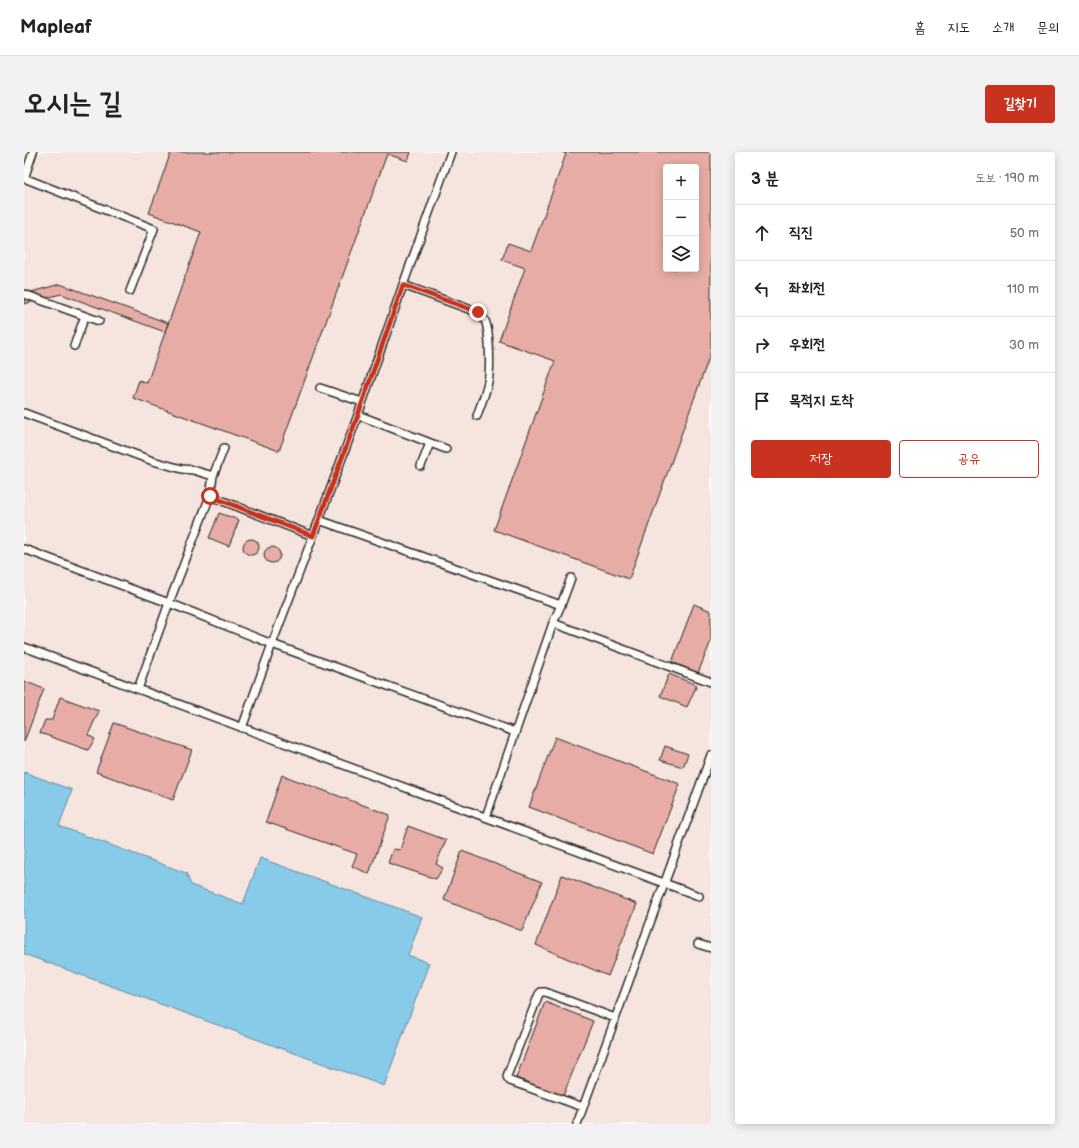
<!DOCTYPE html>
<html lang="ko">
<meta charset="utf-8">
<style>
:root{--surface:#fff;--page:#f2f2f2;--text:#222;--muted:#767676;--line:#e0e0e0;--accent:#c8321e}
body{margin:0;font-family:"Balsamiq Sans","Poor Story",sans-serif;background:var(--page);color:var(--text)}
.controls{position:absolute;right:12px;top:12px;display:grid;overflow:hidden;border-radius:4px;box-shadow:0 2px 10px #0003}
.controls button{width:36px;height:36px;display:grid;place-items:center;padding:0;border:0;border-bottom:1px solid var(--line);background:var(--surface);color:var(--text);font:20px sans-serif}
.stop{position:absolute;width:12px;height:12px;margin:-9px;border:3px solid #c8321e;border-radius:50%;background:#fff}
.stop.end{background:#c8321e;border-color:#fff;box-shadow:0 1px 4px #0008}
.list{margin:0;padding:0;list-style:none}
h2{display:flex;justify-content:space-between;align-items:center;height:52px;margin:0;padding:0 16px;font-size:17px}
h2 small{font-size:13px;font-weight:400;color:var(--muted)}
.list li{display:grid;grid-template-columns:26px 1fr auto;gap:12px;align-items:center;box-sizing:border-box;height:56px;padding:0 16px;border-top:1px solid var(--line)}
.list b{display:block;font-size:15px;white-space:nowrap}
.list em{font-size:13px;font-style:normal;color:var(--muted)}
.actions{display:flex;gap:8px;padding:12px 16px}
.actions a{flex:1;padding:9px 0;border:1px solid var(--accent);border-radius:4px;text-align:center;font-size:14px;color:var(--accent)}
.actions .main{background:var(--accent);color:#fff}
.icon{flex:none;width:22px;height:22px;fill:none;stroke:currentColor;stroke-width:2;stroke-linecap:round;stroke-linejoin:round}
.map{position:relative;flex:none;width:687px;height:972px;overflow:hidden;border-radius:4px}
header{display:flex;align-items:center;gap:24px;box-sizing:border-box;height:56px;padding:0 20px;background:var(--surface);border-bottom:1px solid var(--line)}
header strong{font-size:19px}
nav{display:flex;gap:22px;margin-inline-start:auto;font-size:14px}
.intro{display:flex;align-items:center;justify-content:space-between;box-sizing:border-box;height:96px;padding:0 24px}
h1{margin:0;font-size:28px}
.button{padding:10px 18px;border-radius:4px;background:var(--accent);color:#fff;font-size:14px;font-weight:700}
main{display:flex;gap:24px;padding:0 24px}
aside{flex:1;background:var(--surface);border-radius:4px;box-shadow:0 2px 10px #0003}
.map>svg:first-child{display:block}
.built{fill:#f6e4de;fill-rule:evenodd}
.water{fill:#88cbe9;stroke:#638b9d}
.building{fill:#e7aca5;stroke:#2b2b2b;fill-rule:evenodd}
.lines{fill:none;stroke-linecap:round;stroke-linejoin:round}
.lane-casing{stroke:#2b2b2b;stroke-width:10}
.lane{stroke:#fdfcf7;stroke-width:7}
.route{stroke:#c8321e;stroke-width:5}
</style>
<header>
<strong>Mapleaf</strong>
<nav><a>홈</a><a>지도</a><a>소개</a><a>문의</a></nav>
</header>
<div class="intro"><h1>오시는 길</h1><a class="button">길찾기</a></div>
<main>
<div class="map">
<svg width="687" height="972" viewBox="0 0 687 972">
<rect width="100%" height="100%" fill="#fdfcf7"/>
<filter id="ink" filterUnits="userSpaceOnUse"><feTurbulence type="fractalNoise" baseFrequency=".025" numOctaves="2"/><feDisplacementMap in="SourceGraphic" scale="8" xChannelSelector="R" yChannelSelector="G"/><feConvolveMatrix kernelMatrix="1 2 1 2 8 2 1 2 1" color-interpolation-filters="sRGB"/></filter>
<g filter="url(#ink)">
<path class="built" d="M0 0H687V972H0ZM642 15H672V117H642Z"/>
<path class="water" d="M0 620 48 638 35 674 162 721 167 733 219 752 236 706 398 765 384 803 405 811 360 934 0 802Z"/>
<path class="building" d="M147 0H387L384 9 363 2 255 299 109 246 115 228 123 231 177 80 125 61Z
M538 0H687V200L605 427 470 378 531 209 475 189 501 116 478 108 484 91 507 99 542 2ZM642 15H672V117H642Z
M36 132 144 171 141 180 37 142 0 152V142Z
M195 361 215 368 205 394 185 386Z
M219 395a8 8 0 1 1 16 0a8 8 0 1 1-16 0Z
M240 403a8 8 0 1 1 16 0a8 8 0 1 1-16 0Z
M670 452 687 459V489L674 521 648 510Z
M645 522 673 533 663 555 636 544Z
M0 529 20 537 0 590Z
M36 545 75 559 64 583 71 587 64 598 16 581 21 568H28Z
M90 571 168 598 149 648 72 620Z
M531 585 656 632 629 702 505 655Z
M641 594 664 602 659 615 636 608Z
M258 623 366 663 345 722 328 714 333 702 242 670Z
M384 674 422 688 412 712 419 716 412 727 364 711 369 697 376 698Z
M438 699 518 730 498 779 420 748Z
M538 723 613 752 584 824 512 793Z
M521 850 569 869 539 944 492 926Z"/>
<g class="lines">
<g class="lane-casing">
<path id="lane" d="M0 26 130 77 106 139
M0 27 9 0
M379 133 453 160C456 162 459 165 460 167 466 175 466 212 465 223 464 237 457 251 453 264
M0 142 75 169
M50 194 61 164
M296 236 338 250
M0 261 129 309 158 317 169 318 189 324
M334 263 422 297
M397 314 406 291
M186 344 289 384 248 492 218 576
M295 368 537 453 529 471
M289 384 334 263 379 133 427 0
M0 397 145 451 248 492 491 580
M537 453 547 426
M0 495 675 744
M114 537 145 451 186 344 189 324 200 296
M462 665 529 471 687 530
M674 792 687 796
M559 955 486 929 484 927 483 924 515 842 517 840H521L591 866
M553 972 687 603"/>
</g>
<use href="#lane" class="lane"/>
</g>
</g>
<g class="lines" filter="url(#ink)">
<path class="route" d="M186 344 289 384 334 263 379 133 454 160"/>
</g>
</svg>
<div class="controls">
<button>+</button>
<button>−</button>
<button><svg class="icon" aria-label="layers" viewBox="0 0 24 24"><path d="M12 4l9 5-9 5-9-5zM3 14l9 5 9-5"/></svg></button>
</div>
<div class="stop" style="left:186px;top:344px"></div>
<div class="stop end" style="left:454px;top:160px"></div>
</div>
<aside>
<h2>3 분<small>도보 · 190 m</small></h2>
<ul class="list">
<li><svg class="icon" aria-label="ahead" viewBox="0 0 24 24"><path d="M12 20V5M6 11l6-6 6 6"/></svg><div><b>직진</b></div><em>50 m</em></li>
<li><svg class="icon" aria-label="left" viewBox="0 0 24 24"><path d="M17 20v-9H6M10 6l-5 5 5 5"/></svg><div><b>좌회전</b></div><em>110 m</em></li>
<li><svg class="icon" aria-label="right" viewBox="0 0 24 24"><path d="M7 20v-9h11M14 6l5 5-5 5"/></svg><div><b>우회전</b></div><em>30 m</em></li>
<li><svg class="icon" aria-label="arrive" viewBox="0 0 24 24"><path d="M6 21V4h12l-3 4 3 4H6"/></svg><div><b>목적지 도착</b></div></li>
</ul>
<div class="actions"><a class="main">저장</a><a>공유</a></div>
</aside>
</main>
